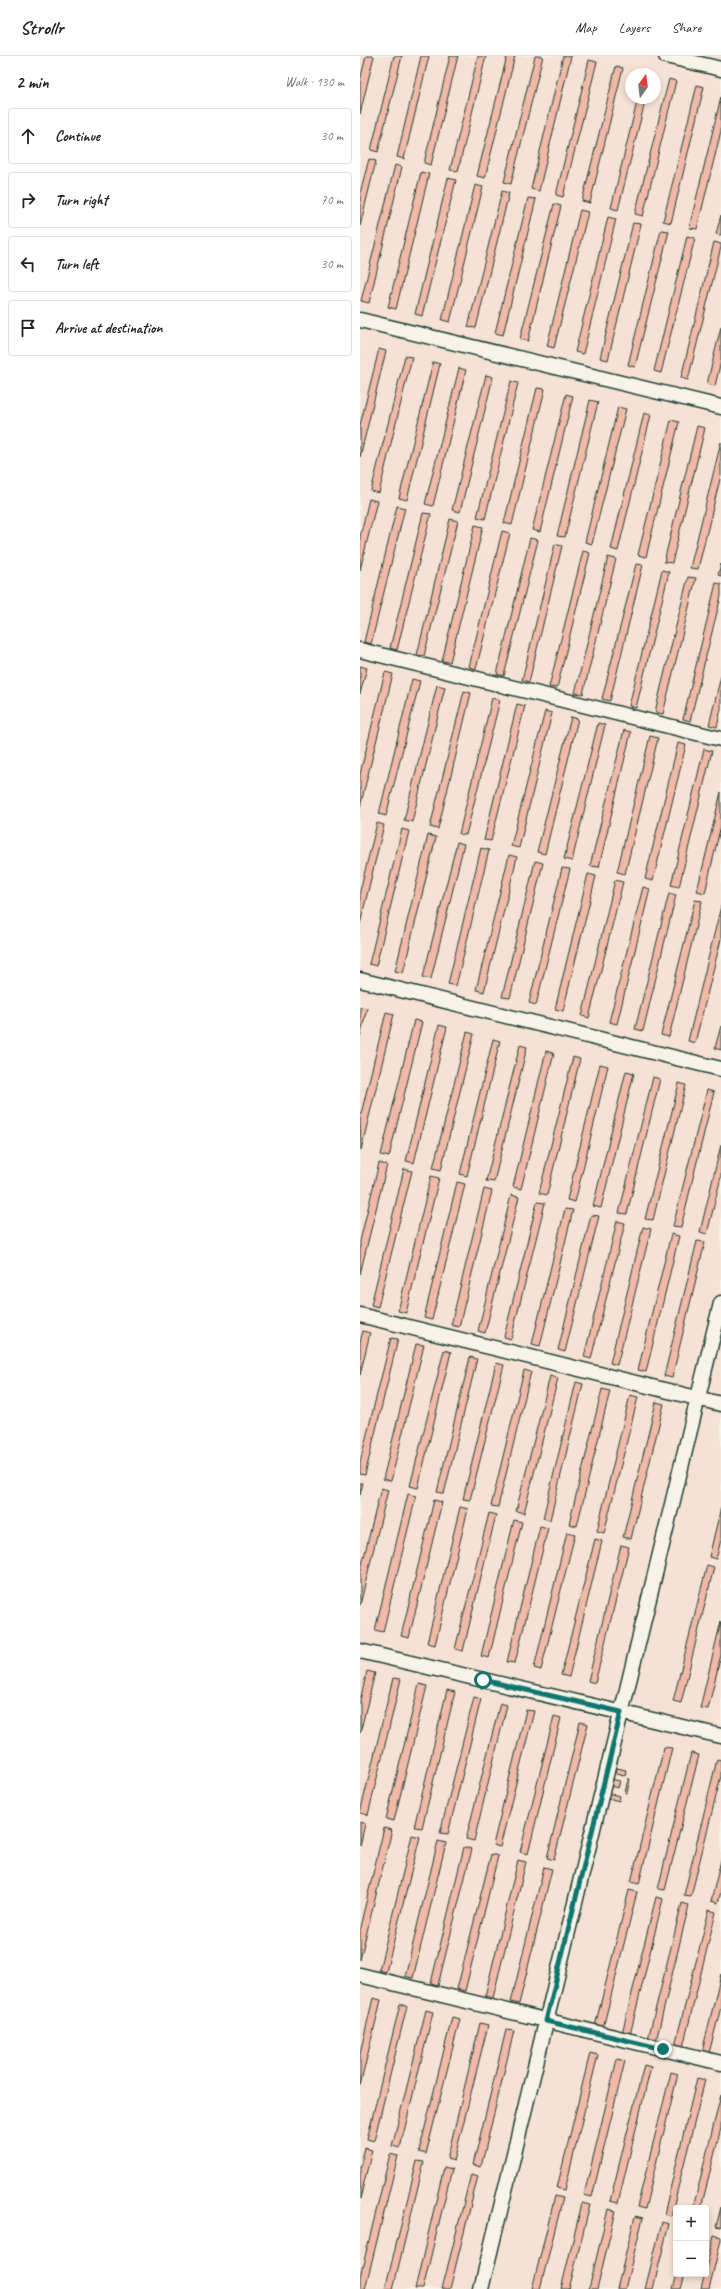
<!DOCTYPE html>
<meta charset="utf-8">
<style>
:root{--surface:#fff;--page:#f2f2f2;--text:#222;--muted:#767676;--line:#e0e0e0}
body{margin:0;font-family:Caveat,sans-serif;background:var(--page);color:var(--text)}
.controls{position:absolute;right:12px;bottom:12px;display:grid;overflow:hidden;border-radius:4px;box-shadow:0 2px 6px #0003}
.controls button{width:36px;height:36px;display:grid;place-items:center;padding:0;border:0;border-bottom:1px solid var(--line);background:var(--surface);color:var(--text);font:20px sans-serif}
.compass{position:absolute;left:265px;top:12px;width:36px;height:36px;border-radius:50%;background:var(--surface);box-shadow:0 2px 6px #0003;rotate:14deg}
.stop{position:absolute;width:12px;height:12px;margin:-9px;border:3px solid #0f766e;border-radius:50%;background:#fff}
.stop.end{background:#0f766e;border-color:#fff;box-shadow:0 1px 4px #0008}
.list{margin:0;padding:0;list-style:none}
h2{display:flex;justify-content:space-between;align-items:center;height:52px;margin:0;padding:0 16px;font-size:17px}
h2 small{font-size:13px;font-weight:400;color:var(--muted)}
.list li{display:grid;grid-template-columns:26px 1fr auto;gap:12px;align-items:center;box-sizing:border-box;height:56px;margin:0 8px 8px;padding:0 8px;border:1px solid var(--line);border-radius:4px}
.list b{display:block;font-size:15px;white-space:nowrap}
.list em{font-size:13px;font-style:normal;color:var(--muted)}
.icon{flex:none;width:22px;height:22px;fill:none;stroke:currentColor;stroke-width:2;stroke-linecap:round;stroke-linejoin:round}
.map{position:relative;flex:none;width:361px;height:2233px;overflow:hidden}
header{display:flex;align-items:center;gap:24px;box-sizing:border-box;height:56px;padding:0 20px;background:var(--surface);border-bottom:1px solid var(--line)}
header strong{font-size:19px}
nav{display:flex;gap:22px;margin-inline-start:auto;font-size:14px}
main{display:flex}
aside{flex:1;background:var(--surface)}
.map>svg:first-child{display:block}
.built{fill:#f5e2d4;fill-rule:evenodd}
.building{fill:#f1b9a7;stroke:#1f3d34}
.lines{fill:none;stroke-linecap:round;stroke-linejoin:round}
.service-casing{stroke:#1f3d34;stroke-width:17}
.service{stroke:#f7f3e8;stroke-width:14}
.route{stroke:#0f766e;stroke-width:5}
</style>
<header>
<strong>Strollr</strong>
<nav><a>Map</a><a>Layers</a><a>Share</a></nav>
</header>
<main>
<aside>
<h2>2 min<small>Walk · 130 m</small></h2>
<ul class="list">
<li><svg class="icon" aria-label="ahead" viewBox="0 0 24 24"><path d="M12 20V5M6 11l6-6 6 6"/></svg><div><b>Continue</b></div><em>30 m</em></li>
<li><svg class="icon" aria-label="right" viewBox="0 0 24 24"><path d="M7 20v-9h11M14 6l5 5-5 5"/></svg><div><b>Turn right</b></div><em>70 m</em></li>
<li><svg class="icon" aria-label="left" viewBox="0 0 24 24"><path d="M17 20v-9H6M10 6l-5 5 5 5"/></svg><div><b>Turn left</b></div><em>30 m</em></li>
<li><svg class="icon" aria-label="arrive" viewBox="0 0 24 24"><path d="M6 21V4h12l-3 4 3 4H6"/></svg><div><b>Arrive at destination</b></div></li>
</ul>
</aside>
<div class="map">
<svg width="361" height="2233" viewBox="0 0 361 2233">
<rect width="100%" height="100%" fill="#f7f3e8"/>
<filter id="ink" filterUnits="userSpaceOnUse"><feTurbulence type="fractalNoise" baseFrequency=".025" numOctaves="2"/><feDisplacementMap in="SourceGraphic" scale="8" xChannelSelector="R" yChannelSelector="G"/><feConvolveMatrix kernelMatrix="1 2 1 2 8 2 1 2 1" color-interpolation-filters="sRGB"/></filter>
<g filter="url(#ink)">
<path class="built" d="M0 0H361V2233H0ZM271 18H295V42H271ZM316 2152H346V2218H316Z"/>
<path class="building" d="M6 0H14L0 58V25Z
M34 0H42L18 96 11 94Z
M61 0H69L44 103 37 101Z
M90 0H98L71 109 64 107Z
M118 0H126L98 115 90 114Z
M147 0H155L125 122 117 120Z
M175 0H183L151 128 144 126Z
M203 0H211L179 135 171 133Z
M229 4 237 6 203 141 196 139Z
M256 10 263 12 230 147 222 145Z
M309 23 316 25 283 160 275 158Z
M337 29 344 31 311 167 303 165Z
M361 41V75L337 173 329 172Z
M278 42H286L258 154 251 152Z
M9 103 16 105 0 170V137Z
M35 109 42 111 9 247 1 245Z
M61 116 69 118 36 253 28 251Z
M88 122 96 124 62 260 55 258Z
M115 129 123 131 90 266 82 264Z
M142 135 149 137 116 272 108 271Z
M168 142 176 143 143 279 135 277Z
M194 148 201 150 168 285 160 283Z
M220 154 228 156 194 292 187 290Z
M361 159V179L356 178Z
M248 161 256 163 223 298 215 296Z
M273 167 281 168 248 304 240 302Z
M301 174 309 175 275 311 268 309Z
M327 180 335 182 301 317 294 315Z
M354 186 361 188V191L328 324 321 322Z
M361 271V305L355 330 347 328Z
M19 293 26 295 0 401V369Z
M45 300 52 301 19 437 11 435Z
M73 306 80 308 47 444 39 442Z
M99 312 106 314 73 450 65 448Z
M126 319 133 321 100 456 92 454Z
M151 325 158 327 125 463 117 461Z
M177 332 185 333 152 469 144 467Z
M206 338 213 340 180 476 172 474Z
M230 344 238 346 205 481 197 480Z
M258 351 266 353 232 488 225 486Z
M284 357 291 359 258 495 251 493Z
M311 364 319 366 286 501 278 499Z
M337 370 345 372 312 507 304 506Z
M361 386V419L338 513 330 512Z
M9 443 17 445 0 514V481Z
M37 450 45 452 11 588 4 586Z
M63 457 71 458 37 594 30 592Z
M90 463 98 465 64 600 57 599Z
M115 469 123 471 90 606 82 605Z
M142 475 150 477 116 613 109 611Z
M170 482 178 484 144 620 137 618Z
M195 488 202 490 169 626 162 624Z
M223 495 230 497 197 632 189 631Z
M248 501 256 503 223 638 215 637Z
M276 508 283 509 250 645 242 643Z
M361 508V520L358 519Z
M302 514 309 516 276 652 269 650Z
M328 521 336 522 303 658 295 656Z
M356 527 361 528V540L330 665 323 663Z
M0 610 7 612 0 638Z
M25 616 33 618 0 751V718Z
M361 620V653L357 671 349 669Z
M52 623 60 625 26 760 19 758Z
M77 629 85 631 52 766 44 764Z
M104 635 111 637 78 773 70 771Z
M132 642 140 644 106 779 99 778Z
M157 648 165 650 131 785 124 784Z
M185 655 192 657 159 792 151 790Z
M211 661 218 663 185 798 177 796Z
M238 667 245 669 212 805 204 803Z
M264 674 271 676 239 811 230 810Z
M290 680 298 682 265 818 257 816Z
M318 687 326 689 293 825 285 823Z
M344 693 352 695 319 831 311 829Z
M361 736V769L345 837 337 835Z
M17 767 24 769 0 868V835Z
M42 773 49 775 16 910 9 908Z
M68 779 76 781 43 917 35 915Z
M97 786 104 788 71 923 63 921Z
M121 792 129 794 96 930 88 928Z
M149 799 157 801 124 936 116 934Z
M175 805 183 807 150 942 142 941Z
M202 812 210 813 176 949 169 947Z
M228 818 236 820 203 955 195 953Z
M255 824 263 826 229 962 222 960Z
M283 831 290 833 257 968 249 966Z
M309 837 316 839 283 975 275 973Z
M335 844 342 845 309 981 301 979Z
M361 850V883L335 987 328 985Z
M0 951 7 952 0 981Z
M26 956 34 958 1 1094 0 1062Z
M54 964 62 966 29 1101 21 1099Z
M79 969 87 971 54 1107 46 1105Z
M361 970V994L355 992Z
M107 976 114 978 81 1114 73 1112Z
M133 983 140 985 107 1120 100 1118Z
M160 989 167 991 134 1126 126 1125Z
M186 995 194 997 161 1133 153 1131Z
M213 1001 220 1003 187 1139 179 1137Z
M240 1008 248 1010 215 1146 207 1144Z
M266 1015 274 1017 241 1152 233 1150Z
M293 1021 300 1023 267 1158 259 1157Z
M319 1027 326 1029 293 1164 285 1163Z
M347 1034 354 1036 321 1171 313 1170Z
M361 1089V1121L347 1178 340 1176Z
M19 1107 27 1109 0 1218V1185Z
M44 1113 52 1115 18 1251 11 1249Z
M71 1120 79 1122 46 1257 38 1255Z
M97 1126 105 1128 72 1264 64 1262Z
M124 1133 132 1135 99 1271 91 1269Z
M151 1139 159 1141 125 1277 118 1275Z
M177 1146 185 1147 151 1283 144 1281Z
M205 1153 213 1154 180 1290 172 1288Z
M231 1159 239 1160 205 1296 198 1294Z
M257 1165 265 1167 231 1303 224 1301Z
M283 1171 291 1173 257 1309 250 1307Z
M311 1178 319 1180 286 1316 278 1314Z
M337 1185 345 1186 312 1322 304 1320Z
M3 1275 10 1277 0 1319V1286Z
M31 1282 38 1283 5 1419 0 1418V1406Z
M56 1288 64 1289 31 1425 23 1423Z
M84 1294 91 1296 58 1432 50 1430Z
M110 1301 117 1303 84 1438 77 1436Z
M136 1307 144 1309 110 1444 103 1443Z
M164 1314 171 1316 138 1451 131 1450Z
M190 1320 198 1322 164 1457 156 1455Z
M216 1326 223 1328 190 1464 183 1462Z
M242 1333 250 1335 217 1470 209 1468Z
M270 1339 278 1341 244 1477 237 1475Z
M296 1346 304 1348 271 1483 263 1481Z
M0 1427H3L0 1439Z
M21 1432 28 1434 0 1549V1517Z
M48 1438 56 1440 23 1576 15 1574Z
M74 1444 82 1446 49 1582 41 1580Z
M100 1451 108 1453 75 1589 67 1587Z
M361 1451V1484L356 1503 349 1501Z
M129 1457 136 1459 103 1595 95 1593Z
M154 1464 162 1466 129 1602 121 1600Z
M180 1470 188 1472 155 1607 147 1606Z
M207 1476 215 1478 181 1614 174 1612Z
M235 1483 242 1485 209 1621 201 1619Z
M261 1489 269 1491 235 1627 228 1625Z
M347 1509 354 1511 321 1647 313 1645Z
M361 1565V1599L348 1653 340 1652Z
M7 1615 15 1617 0 1677V1645Z
M33 1622 41 1623 8 1759 0 1757Z
M59 1628 67 1630 34 1765 26 1763Z
M87 1634 95 1636 62 1772 54 1771Z
M114 1641 121 1643 88 1778 80 1777Z
M140 1647 147 1649 114 1785 106 1783Z
M166 1654 174 1655 140 1791 133 1789Z
M194 1660 201 1662 168 1798 160 1796Z
M220 1666 228 1668 194 1804 187 1802Z
M304 1691 312 1692 279 1828 271 1826Z
M331 1697 339 1699 305 1834 298 1833Z
M357 1703 361 1704V1720L331 1840 324 1839Z
M248 1710 266 1714 265 1719 247 1715Z
M251 1723 260 1725 258 1732 249 1730Z
M268 1723H270L267 1737H265Z
M242 1736 260 1740 259 1745 241 1740Z
M0 1766 5 1768 0 1790Z
M24 1772 32 1774 0 1904V1871Z
M52 1779 60 1781 26 1916 19 1914Z
M78 1785 86 1787 53 1922 45 1920Z
M104 1791 112 1793 78 1929 71 1927Z
M131 1798 138 1800 105 1935 97 1933Z
M158 1804 166 1806 133 1942 125 1940Z
M361 1804V1836L358 1847 351 1845Z
M184 1811 192 1813 159 1948 151 1946Z
M269 1834 277 1836 243 1972 235 1970Z
M296 1841 303 1843 270 1979 262 1977Z
M322 1847 329 1849 296 1985 288 1983Z
M349 1854 356 1856 323 1991 315 1989Z
M361 1918V1951L349 1997 342 1996Z
M13 1942 21 1944 0 2030V1997Z
M40 1948 47 1950 14 2085 7 2083Z
M66 1954 73 1956 40 2092 32 2090Z
M92 1961 100 1963 66 2098 59 2096Z
M120 1967 128 1969 94 2105 87 2103Z
M146 1974 154 1975 121 2111 113 2109Z
M230 1997 238 1999 205 2134 197 2132Z
M257 2003 265 2005 232 2141 224 2139Z
M284 2009 291 2011 258 2147 250 2145Z
M311 2016 318 2018 285 2153 277 2151Z
M337 2022 345 2024 311 2160 304 2158Z
M361 2039V2072L341 2152H333Z
M5 2092 12 2094 0 2143V2110Z
M30 2098 38 2100 5 2233H0V2221Z
M57 2105 64 2106 33 2233H25Z
M84 2111 92 2113 63 2233H55Z
M111 2118 118 2120 90 2233H82Z
M195 2140 203 2142 180 2233H172Z
M222 2147 230 2149 209 2233H201Z
M361 2151V2172L356 2171Z
M248 2153 256 2155 237 2233H229Z
M275 2160 283 2162 265 2233H257Z
M302 2166 309 2168 293 2233H285Z
M354 2179 361 2181V2184L349 2233H341Z
M317 2218H325L321 2233H313Z"/>
<g class="lines">
<g class="service-casing">
<path id="service" d="M306 0 361 13
M0 264 361 351
M0 594 361 683
M0 924 361 1013
M0 1259 361 1348
M0 1595 361 1680
M0 1919 361 2007
M121 2233 361 1247"/>
</g>
<use href="#service" class="service"/>
</g>
</g>
<g class="lines" filter="url(#ink)">
<path class="route" d="M123 1624 261 1656 186 1965 303 1993"/>
</g>
</svg>
<div class="controls">
<button>+</button>
<button>−</button>
</div>
<svg class="compass" viewBox="-18 -18 36 36"><path d="M0-13l5 13h-10z" fill="#e53935"/><path d="M0 13l5-13h-10z" fill="#767676"/></svg>
<div class="stop" style="left:123px;top:1624px"></div>
<div class="stop end" style="left:303px;top:1993px"></div>
</div>
</main>
